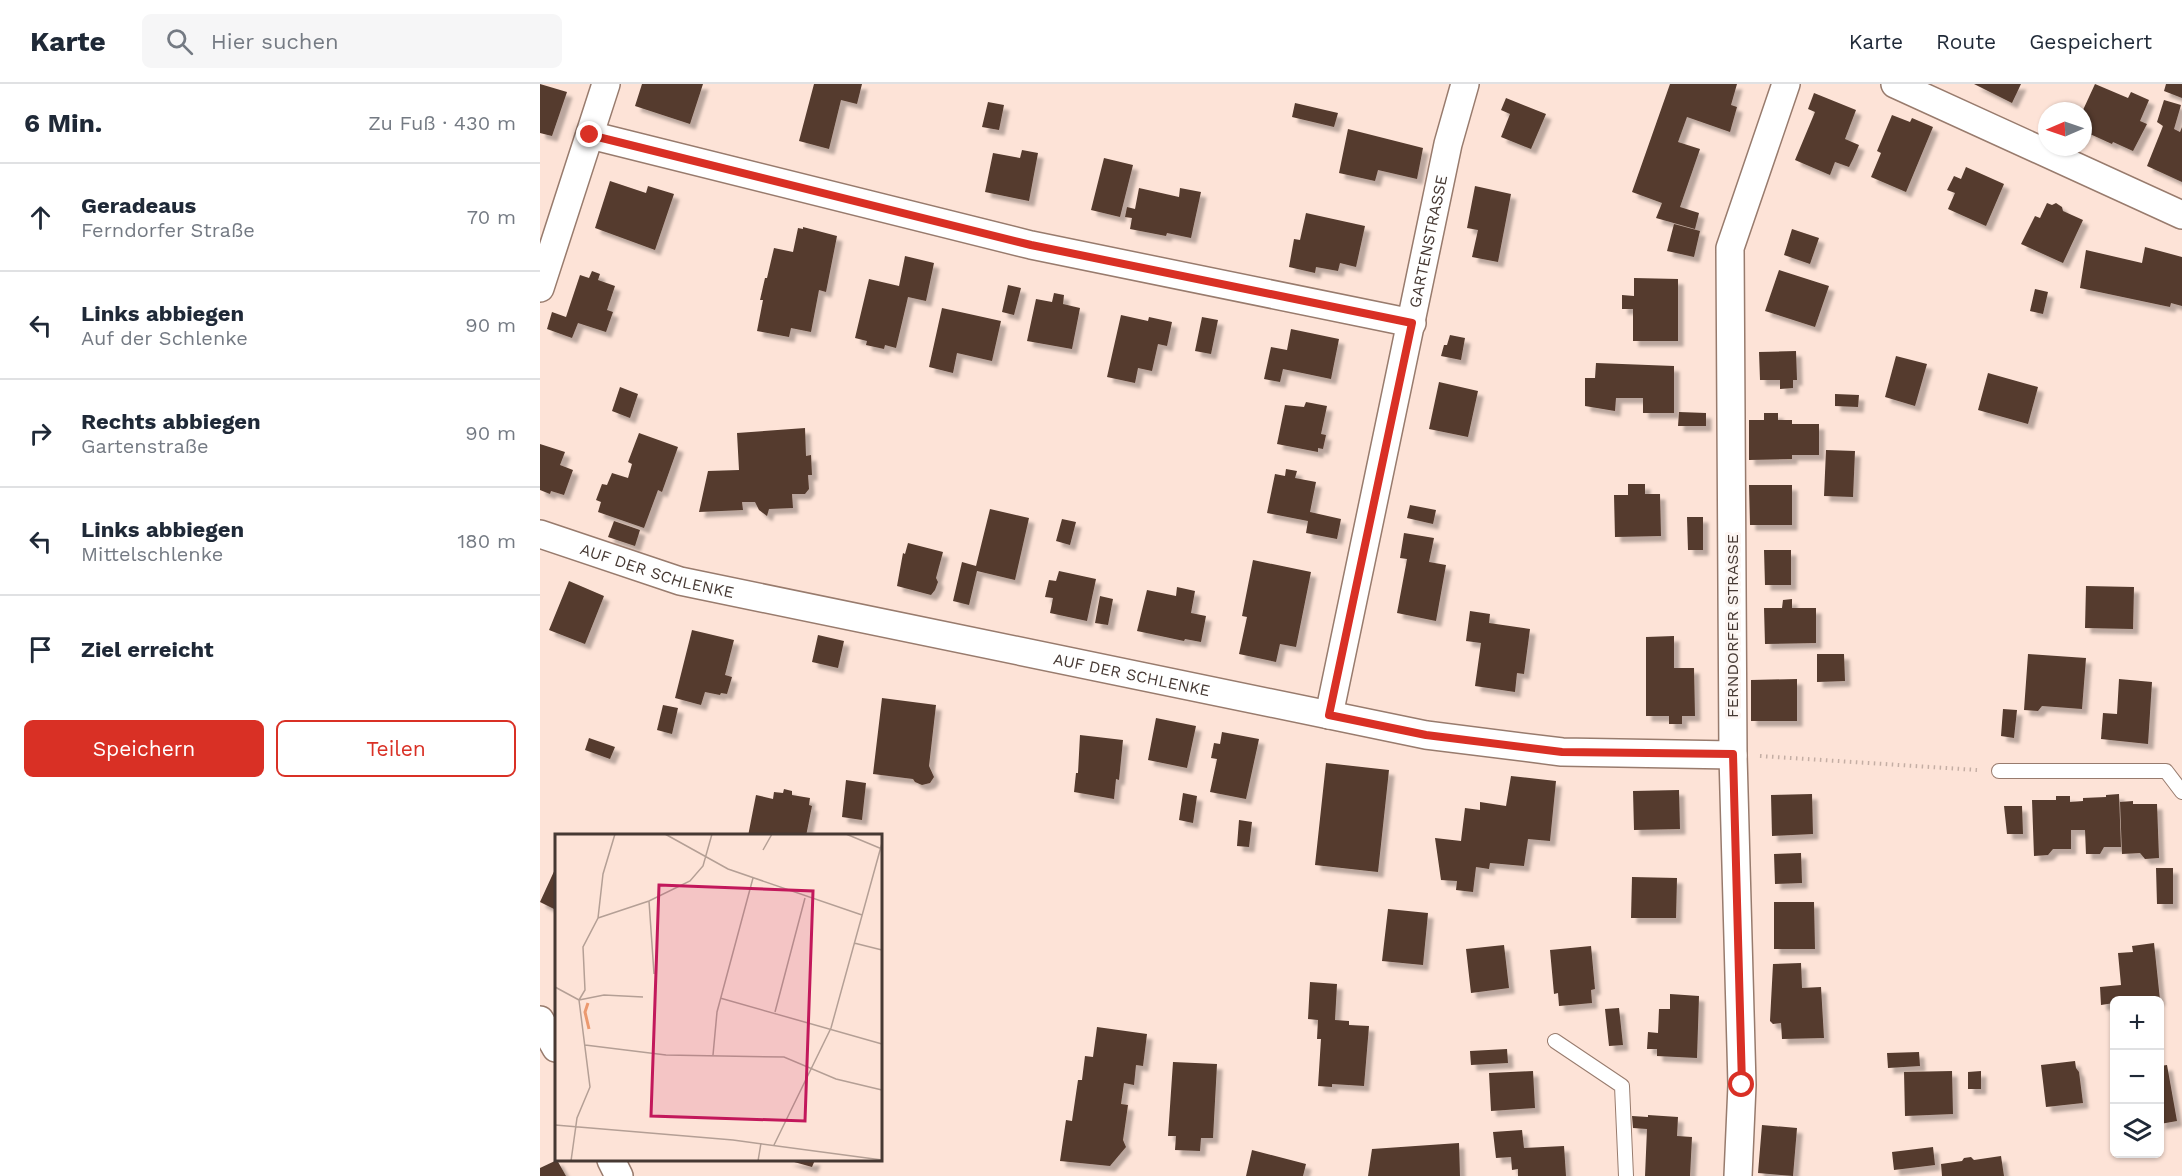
<!DOCTYPE html>
<html lang="de">
<meta charset="utf-8">
<style>
:root{--surface:#fff;--page:#f6f6f7;--text:#1f2937;--muted:#747a83;--line:#e0e1e3;--accent:#d93025}
body{margin:0;font-family:"Work Sans",sans-serif;background:var(--page);color:var(--text)}
.controls{position:absolute;right:18px;bottom:18px;display:grid;overflow:hidden;border-radius:9px;box-shadow:0 2px 4px #0004}
.controls button{width:54px;height:54px;display:grid;place-items:center;padding:0;border:0;border-bottom:2px solid var(--line);background:var(--surface);color:var(--text);font:30px sans-serif}
.compass{position:absolute;left:1498px;top:18px;width:54px;height:54px;border-radius:50%;background:var(--surface);box-shadow:0 2px 4px #0004;rotate:268deg}
.stop{position:absolute;width:18px;height:18px;margin:-14px;border:4px solid #d93025;border-radius:50%;background:#fff}
.stop.end{background:#d93025;border-color:#fff;box-shadow:0 2px 6px #0008}
.list{margin:0;padding:0;list-style:none}
h2{display:flex;justify-content:space-between;align-items:center;height:78px;margin:0;padding:0 24px;font-size:26px}
h2 small{font-size:20px;font-weight:400;color:var(--muted)}
.list li{display:grid;grid-template-columns:39px 1fr auto;gap:18px;align-items:center;box-sizing:border-box;height:108px;padding:0 24px;border-top:2px solid var(--line)}
.list b{display:block;font-size:22px;white-space:nowrap}
.list p{margin:0;font-size:20px;white-space:nowrap;color:var(--muted)}
.list em{font-size:20px;font-style:normal;color:var(--muted)}
.actions{display:flex;gap:12px;padding:18px 24px}
.actions a{flex:1;padding:14px 0;border:2px solid var(--accent);border-radius:9px;text-align:center;font-size:21px;color:var(--accent)}
.actions .main{background:var(--accent);color:#fff}
.icon{flex:none;width:33px;height:33px;fill:none;stroke:currentColor;stroke-width:2;stroke-linecap:round;stroke-linejoin:round}
.map{position:relative;flex:none;width:1642px;height:1092px;overflow:hidden}
header{display:flex;align-items:center;gap:36px;box-sizing:border-box;height:84px;padding:0 30px;background:var(--surface);border-bottom:2px solid var(--line)}
header strong{font-size:28px}
nav{display:flex;gap:33px;margin-inline-start:auto;font-size:21px}
.search{width:420px;height:54px;background:var(--page);display:flex;align-items:center;gap:15px;box-sizing:border-box;padding:0 21px;border-radius:9px;color:var(--muted);font-size:22px}
main{display:flex}
aside{flex:1;background:var(--surface)}
.map>svg:first-child{display:block}
.building{fill:#543b2e;filter:url(#shadow)}
.lines{fill:none;stroke-linecap:round;stroke-linejoin:round}
.lane-casing{stroke:#987b6d;stroke-width:16}
.street-casing{stroke:#987b6d;stroke-width:30}
.path{stroke:#c4aea4;stroke-width:4;stroke-dasharray:1.5 4.5;stroke-linecap:butt}
.lane{stroke:#fff;stroke-width:14}
.street{stroke:#fff;stroke-width:27}
.route{stroke:#d93025;stroke-width:8}
.labels{text-anchor:middle;dominant-baseline:central;stroke-width:6;stroke-linejoin:round;paint-order:stroke}
.street-label{font-size:16px;fill:#463933;stroke:#fcf5f2}
.inset-river{fill:none;stroke:#eb996f;stroke-width:3}
.inset-road{fill:none;stroke:#b49f95;stroke-width:1.5}
.view{fill:#c2185b;fill-opacity:0.15;stroke:#c2185b;stroke-width:3}
.inset-edge{fill:none;stroke:#463933;stroke-width:3}
</style>
<header>
<strong>Karte</strong>
<div class="search"><svg class="icon" aria-label="search" viewBox="0 0 24 24"><circle cx="10" cy="10" r="6"/><path d="M15 15l6 6"/></svg>Hier suchen</div>
<nav><a>Karte</a><a>Route</a><a>Gespeichert</a></nav>
</header>
<main>
<aside>
<h2>6 Min.<small>Zu Fuß · 430 m</small></h2>
<ul class="list">
<li><svg class="icon" aria-label="ahead" viewBox="0 0 24 24"><path d="M12 20V5M6 11l6-6 6 6"/></svg><div><b>Geradeaus</b><p>Ferndorfer Straße</p></div><em>70 m</em></li>
<li><svg class="icon" aria-label="left" viewBox="0 0 24 24"><path d="M17 20v-9H6M10 6l-5 5 5 5"/></svg><div><b>Links abbiegen</b><p>Auf der Schlenke</p></div><em>90 m</em></li>
<li><svg class="icon" aria-label="right" viewBox="0 0 24 24"><path d="M7 20v-9h11M14 6l5 5-5 5"/></svg><div><b>Rechts abbiegen</b><p>Gartenstraße</p></div><em>90 m</em></li>
<li><svg class="icon" aria-label="left" viewBox="0 0 24 24"><path d="M17 20v-9H6M10 6l-5 5 5 5"/></svg><div><b>Links abbiegen</b><p>Mittelschlenke</p></div><em>180 m</em></li>
<li><svg class="icon" aria-label="arrive" viewBox="0 0 24 24"><path d="M6 21V4h12l-3 4 3 4H6"/></svg><div><b>Ziel erreicht</b></div></li>
</ul>
<div class="actions"><a class="main">Speichern</a><a>Teilen</a></div>
</aside>
<div class="map">
<svg width="1642" height="1092" viewBox="0 0 1642 1092">
<defs>
<filter id="shadow"><feDropShadow dx="5.5" dy="5.5" stdDeviation="1.5" flood-color="#0004"/></filter>
</defs>
<rect width="100%" height="100%" fill="#fde3d7"/>
<path class="building" d="M0 0 27 8 12 52 0 49Z
M102 0H163L150 40 95 22Z
M274 0H322L317 20 301 16 289 65 259 57Z
M1130 0H1197L1191 21 1197 23 1190 48 1147 33 1138 58 1160 65 1140 123 1159 129 1155 145 1116 134 1122 119 1092 108Z
M1434 0H1481L1472 19Z
M1555 0 1588 14 1591 8 1609 16 1600 37 1607 40 1593 67 1573 58 1572 60 1550 50V48L1543 44V26Z
M1626 0H1642V14L1624 7Z
M1274 9 1316 26 1305 55 1319 61 1313 75 1309 83 1295 78 1290 91 1255 76 1275 28 1268 25Z
M966 14 1006 30 991 65 961 53 970 30 961 26Z
M1624 16 1641 21 1634 45 1640 48 1642 43V98L1607 82 1623 42 1617 38Z
M448 18 464 21 459 46 442 43Z
M755 19 798 29 794 43 752 33Z
M1352 31 1370 38 1372 34 1393 43 1366 108 1331 93 1341 69 1337 67Z
M808 45 883 64 877 95 838 86 835 97 799 89Z
M482 66 498 69 489 117 445 108 453 69 480 74Z
M564 74 593 81 580 133 551 126Z
M1426 83 1464 100 1446 142 1408 125 1415 109 1407 106 1414 92 1421 95Z
M70 97 106 109 108 102 134 110 115 166 55 144Z
M935 102 971 110 958 178 932 173 938 146 927 144Z
M599 104 639 113 640 104 661 108 651 154 627 149 626 152 590 145 592 134 585 133 587 123 595 125Z
M1507 119 1512 121 1516 119 1522 123 1523 127 1543 136 1523 179 1481 160 1495 132 1500 134Z
M766 129 825 142 816 183 800 179 798 187 776 183 775 189 749 183 754 155 760 156Z
M1134 140 1160 147 1154 173 1127 167Z
M263 143 297 152 286 208 279 206 271 248 251 244 249 253 217 247 223 216H220L225 194H227L234 164 253 168 258 144 263 145Z
M1252 145 1279 154 1270 180 1244 171Z
M1605 163 1642 173V222L1631 219 1630 223 1540 204 1546 166 1602 179Z
M365 172 394 179 386 217 368 213 356 264 345 261 344 265 326 261 327 257 315 254 329 195 359 202Z
M1239 186 1289 202 1275 243 1225 227Z
M52 187 60 190 58 196 75 202 67 226 73 228 66 248 38 239 32 254 7 245 12 228 26 233 40 191 49 194Z
M1094 194 1138 195V257H1093V225H1082V211L1094 212Z
M468 201 481 204 474 231 462 228Z
M1495 205 1508 208 1503 230 1490 227Z
M514 209 524 211 523 220 540 224 532 265 487 257 496 215 512 218Z
M402 224 461 237 452 277 417 269 413 289 389 283Z
M581 231 608 237 609 233 632 238 627 262 618 260 612 287 598 284 595 299 567 293Z
M662 233 678 236 671 270 655 267Z
M751 245 799 255 791 295 743 285 740 298 724 295 731 263 747 266Z
M910 251 925 254 921 276 901 272 904 261H907Z
M1256 267 1257 296H1253V304L1240 305V296H1220L1219 268Z
M1356 272 1387 280 1375 322 1345 313Z
M1056 279 1134 282V329H1103V314H1076L1075 327 1045 322V294H1055Z
M1448 289 1498 303 1488 340 1438 326Z
M899 298 938 307 928 353 889 345Z
M80 303 98 310 90 334 72 327Z
M1295 310 1319 311 1318 323 1295 322Z
M766 318 787 322 781 350 786 351 783 365 778 364V368L737 360 745 321 764 323Z
M1139 328 1166 329V342H1138Z
M1224 329H1238V336H1252V340H1279V371H1252V375L1209 376V336H1224Z
M265 344 266 372 271 371 272 391H268L269 405 265 410H252L253 424 229 425 227 432 219 426 215 418H202L203 426 159 428 168 387 199 386 197 349Z
M99 349 138 363 122 408 118 406 104 444 58 428 61 418 56 416 62 400 67 401 72 389 88 394 92 380 88 378Z
M0 360 25 368 20 381 33 386 24 411 11 407 10 410 0 406Z
M1286 366 1315 367 1313 413 1284 412Z
M746 385 757 387 755 394 776 398 770 428 801 435 797 455 766 449 768 437 727 429 735 390 745 392Z
M1088 400H1105V410H1120L1121 452 1075 453 1074 411H1088Z
M1209 401H1252V441H1210Z
M870 421 896 426 893 440 867 434Z
M450 425 489 434 475 496 437 487 429 521 413 517 422 478 436 482Z
M1147 433H1163V466H1148Z
M522 435 536 438 530 461 516 457Z
M74 437 100 446 95 462 68 453Z
M864 449 894 454 889 478 906 481 896 537 857 529 867 475 860 474Z
M368 459 403 468 396 494 398 498 395 506 391 511 357 502 363 469 365 470Z
M1224 466H1251V501H1225Z
M713 476 771 488 756 563 740 560 736 578 699 570 707 533 702 532Z
M519 487 556 495 547 537 510 529 513 514 505 513 509 496 516 497Z
M29 497 64 512 45 560 9 546Z
M1546 502 1594 503 1593 545 1545 544Z
M637 503 655 507 651 529 666 532 661 558 645 555 644 557 597 547 607 506 636 512Z
M560 512 573 515 568 541 555 539Z
M1252 515V524H1276V559L1225 560 1224 524H1242L1243 516Z
M930 527 950 530 949 539 990 545 984 590 977 589 975 608 935 602 941 559 926 557Z
M152 546 194 556 185 591 192 593 187 610 181 609 180 611 165 608 161 621 135 614Z
M278 551 304 557 298 584 272 578Z
M1134 552V584H1154L1155 632H1142V640H1129V632H1106V553Z
M1277 570H1304L1305 597 1277 598Z
M1488 570 1546 574 1542 625 1502 622 1498 627 1484 626Z
M1257 595V637H1211V596Z
M1579 595 1612 598 1608 660 1561 655 1563 629 1577 630Z
M342 614 396 621 389 682 394 693 390 699 382 701 375 698 373 695 333 690Z
M123 621 138 624 132 650 117 646Z
M1463 625 1477 626 1474 654 1461 652Z
M616 634 656 642 647 684 608 676Z
M682 648 719 655 706 715 670 708 677 675 671 674 674 659 680 660Z
M540 651 583 656 579 696 576 695 574 715 534 708 536 689H538Z
M49 654 75 663 70 675 45 666Z
M786 679 849 686 838 788 775 781Z
M971 692 1016 697 1010 757 988 755 984 782 950 779 949 785 936 783 933 808 916 806 917 797 901 796 895 754 921 757 925 724 940 726V718L966 722Z
M306 696 326 699 322 736 302 733Z
M244 705 252 707V711L270 714 269 721 272 722 266 752H208L216 711 233 715 234 708 243 709Z
M1139 706 1140 745 1094 746 1093 707Z
M643 709 657 712 653 739 639 736Z
M1272 710 1273 750 1232 752 1231 711Z
M1579 710 1581 763H1564L1560 770H1546L1545 746H1531V765H1513L1508 771 1494 772 1492 716H1516V712H1530V718L1543 717V714L1566 713V711Z
M1593 717V720H1617L1619 774 1605 775 1600 769 1582 770 1580 718Z
M1464 722H1482L1483 750H1467Z
M699 736 712 738 709 763 697 762Z
M1261 769 1262 799 1235 800 1234 770Z
M16 783V826L0 818Z
M1616 784H1633V820H1617Z
M1092 793 1137 794 1136 834H1091Z
M1234 818H1274L1275 865H1234Z
M848 825 888 829 883 881 842 877Z
M1614 859 1620 916H1574V919L1561 921 1560 903 1581 901 1578 869 1593 868 1592 862Z
M964 861 969 904 931 909 926 865Z
M1051 862 1055 905 1051 906 1052 919 1019 922 1018 909 1014 910 1010 866Z
M1261 879 1262 904 1281 903 1284 954 1242 955 1241 939 1233 940 1230 937 1233 880Z
M770 898 797 900 795 936 809 937V941L829 942 824 1002 792 1000V1003L778 1002 781 955H777L778 936 768 935Z
M1130 910 1159 912 1157 974 1117 972V965H1107L1108 948 1118 949 1119 925H1130Z
M1079 924 1083 961 1069 962 1065 925Z
M557 943 607 950 603 982 596 981 594 1001 584 999 581 1020 588 1021 583 1056 586 1063 570 1082 520 1077 526 1036 532 1037 538 996H542L545 972 553 973Z
M967 965 968 979 931 981 930 967Z
M1379 968 1380 982 1348 984 1347 969Z
M1535 977 1536 984 1539 988 1543 1019 1506 1023 1501 981Z
M633 978 677 980 673 1054H661L660 1067 635 1066 636 1052H628Z
M1627 981 1637 1037 1620 1040V982Z
M993 987 995 1024 951 1027 949 989Z
M1412 987 1413 1030 1365 1032 1364 988Z
M1441 987V1005H1428V988Z
M1108 1031 1138 1033 1137 1052 1152 1053 1150 1092H1105L1107 1045 1093 1044 1092 1032 1108 1033Z
M1222 1041 1257 1044 1253 1092 1218 1089Z
M982 1046 984 1064 1024 1062 1026 1092H978V1085L972 1086 971 1073 956 1074 953 1048Z
M919 1059 920 1092H828L832 1065Z
M1393 1063 1395 1081 1354 1086 1352 1068Z
M712 1066 766 1080 763 1092H706Z
M1461 1072 1464 1092H1402L1401 1080 1422 1077 1424 1074 1431 1073 1434 1076Z
M17 1076 26 1092H0V1084Z
M247 1076H275L272 1083Z"/>
<g class="lines">
<g class="lane-casing">
<path id="lane" d="M1459 687H1626L1642 708
M1015 957 1082 1002 1086 1092"/>
</g>
<g class="street-casing">
<g id="street">
<path d="M1355 0 1642 131"/>
<path d="M50 51 491 161 872 239"/>
<path d="M0 204 66 0"/>
<path id="s1" d="M0 450 140 497 886 651 1022 668 1193 671"/>
<path id="s2" d="M789 631 908 60 925 0"/>
<path d="M0 936 16 964"/>
<path d="M71 1076 79 1092"/>
<path d="M1198 1092 1202 1001 1193 671 1190 164 1246 0"/>
</g>
</g>
<path class="path" d="M1220 672 1437 686"/>
<use href="#lane" class="lane"/>
<use href="#street" class="street"/>
</g>
<g class="lines">
<path class="route" d="M50 51 491 161 872 239 789 631 886 651 1022 668 1193 670 1202 1001"/>
</g>
<g class="labels">
<g class="street-label">
<text stroke="none"><textPath href="#s2" startOffset="484">GARTENSTRASSE</textPath></text>
<text stroke="none"><textPath href="#s1" startOffset="123">AUF DER SCHLENKE</textPath></text>
<text transform="translate(1192 542) rotate(-90)">FERNDORFER STRASSE</text>
<text stroke="none"><textPath href="#s1" startOffset="609">AUF DER SCHLENKE</textPath></text>
</g>
</g>
<g transform="translate(15 750)">
<rect width="327" height="327" fill="#fde3d7"/>
<path class="inset-river" d="M33 169 30 178 34 195"/>
<path class="inset-road" d="M110 0 173 35 307 81M291 0 327 15M208 16 217 0M94 67 99 140M43 84 94 67 135 47 148 32 157 0M299 109 327 116M0 153 24 166M165 164 327 210M24 166 30 156 28 113 43 84 48 40 60 0M24 166 49 161 88 163M220 178 250 64M30 211 111 221 229 223 281 245 327 256M158 221 162 178 198 44M0 291 178 306 327 326M219 311 276 194 327 9M16 327 22 284 35 253 24 166M203 327 206 309"/>
<path class="view" d="M104 51 258 57 250 287 96 282Z"/>
<rect width="327" height="327" class="inset-edge"/>
</g>
</svg>
<div class="controls">
<button>+</button>
<button>−</button>
<button><svg class="icon" aria-label="layers" viewBox="0 0 24 24"><path d="M12 4l9 5-9 5-9-5zM3 14l9 5 9-5"/></svg></button>
</div>
<svg class="compass" viewBox="-18 -18 36 36"><path d="M0-13l5 13h-10z" fill="#e53935"/><path d="M0 13l5-13h-10z" fill="#747a83"/></svg>
<div class="stop" style="left:1202px;top:1001px"></div>
<div class="stop end" style="left:50px;top:51px"></div>
</div>
</main>
